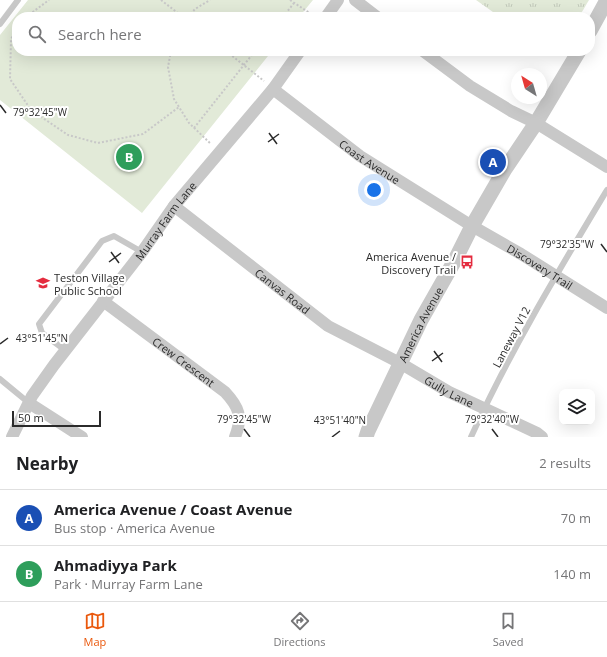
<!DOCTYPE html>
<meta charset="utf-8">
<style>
:root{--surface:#fff;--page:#f6f6f6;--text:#202124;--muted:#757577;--line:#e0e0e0;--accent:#ea580c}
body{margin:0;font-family:"Open Sans",sans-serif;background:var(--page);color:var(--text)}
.controls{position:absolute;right:12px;bottom:12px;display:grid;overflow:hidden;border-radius:8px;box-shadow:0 4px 16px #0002}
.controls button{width:36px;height:36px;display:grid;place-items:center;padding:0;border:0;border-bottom:1px solid var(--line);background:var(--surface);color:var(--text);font:20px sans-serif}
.compass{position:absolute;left:511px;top:68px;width:36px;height:36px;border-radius:50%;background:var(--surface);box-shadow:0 4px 16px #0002;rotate:323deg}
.scale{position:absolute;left:12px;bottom:10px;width:89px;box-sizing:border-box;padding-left:4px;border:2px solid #2b2b2b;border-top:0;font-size:11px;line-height:14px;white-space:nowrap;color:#2b2b2b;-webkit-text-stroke:3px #fff;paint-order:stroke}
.you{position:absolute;left:374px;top:190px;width:14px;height:14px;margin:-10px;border:3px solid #fff;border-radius:50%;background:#1a73e8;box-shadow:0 0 0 6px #1a73e833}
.badge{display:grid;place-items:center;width:26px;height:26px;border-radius:50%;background:var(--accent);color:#fff;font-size:13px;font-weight:700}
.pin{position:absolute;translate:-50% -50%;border:2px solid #fff;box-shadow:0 1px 4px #0006}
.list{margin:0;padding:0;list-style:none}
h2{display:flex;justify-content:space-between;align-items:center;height:52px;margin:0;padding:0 16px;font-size:17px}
h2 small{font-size:13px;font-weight:400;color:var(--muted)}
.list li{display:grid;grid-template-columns:26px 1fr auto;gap:12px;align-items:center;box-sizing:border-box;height:56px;padding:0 16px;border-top:1px solid var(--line)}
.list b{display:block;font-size:15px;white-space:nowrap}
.list p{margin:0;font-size:13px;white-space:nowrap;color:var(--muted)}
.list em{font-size:13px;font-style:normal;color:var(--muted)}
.icon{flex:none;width:22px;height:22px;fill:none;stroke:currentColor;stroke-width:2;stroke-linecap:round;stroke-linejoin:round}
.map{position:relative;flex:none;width:607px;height:437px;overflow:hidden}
.search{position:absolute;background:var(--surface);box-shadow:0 4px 16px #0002;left:12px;right:12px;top:12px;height:44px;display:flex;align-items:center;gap:10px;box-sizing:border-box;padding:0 14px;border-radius:16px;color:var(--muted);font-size:15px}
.sheet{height:164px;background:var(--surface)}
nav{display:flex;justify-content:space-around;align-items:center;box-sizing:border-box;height:56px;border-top:1px solid var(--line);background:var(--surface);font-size:11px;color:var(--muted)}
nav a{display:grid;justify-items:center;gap:2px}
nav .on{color:var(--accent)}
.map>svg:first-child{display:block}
.grass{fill:url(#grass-tufts)}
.park{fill:#e2ead8}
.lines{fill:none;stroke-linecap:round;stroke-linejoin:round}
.path{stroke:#c8c8c8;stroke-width:2;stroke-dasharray:2 2;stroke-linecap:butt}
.service{stroke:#c8c8c8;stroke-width:6}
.minor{stroke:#c8c8c8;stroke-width:12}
.tertiary{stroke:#c8c8c8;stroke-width:15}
.ticks{fill:none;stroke:#2b2b2b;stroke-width:1.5}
.labels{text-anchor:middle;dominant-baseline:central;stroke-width:4;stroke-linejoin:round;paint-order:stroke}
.street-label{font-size:11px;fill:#2b2b2b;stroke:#fff}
.poi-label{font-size:11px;fill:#2b2b2b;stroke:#fff;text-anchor:end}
.ticks-label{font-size:10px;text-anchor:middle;fill:#2b2b2b;stroke:#fff;stroke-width:4;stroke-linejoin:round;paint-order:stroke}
</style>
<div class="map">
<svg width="607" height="437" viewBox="0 0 607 437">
<defs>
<pattern id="grass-tufts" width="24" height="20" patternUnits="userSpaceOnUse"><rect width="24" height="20" fill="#e2ead8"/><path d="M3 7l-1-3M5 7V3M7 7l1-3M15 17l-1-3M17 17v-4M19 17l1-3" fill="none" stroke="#c2c9ba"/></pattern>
</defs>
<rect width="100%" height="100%" fill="#fff"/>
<path class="grass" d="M476 0H589L579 17H500Z"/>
<path class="park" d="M28 0H313L299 17H17V51H272L142 213 0 100V35Z"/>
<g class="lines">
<path class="path" d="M161 0 183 17
M290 0 314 16
M26 17 49 0
M188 17 195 9 210 0
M283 17 294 3
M17 30 11 39 10 79 31 110 68 135 98 143 143 134 179 107
M171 51 168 67 174 99 189 123 211 144
M226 51 264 81
M194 128 255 51"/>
<path class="service" d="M0 24 18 0
M65 350 42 333 39 324 102 241 114 236 142 252
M0 379 29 403
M471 437C510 351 559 270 607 190"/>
<g class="minor">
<path d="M355 0 377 17"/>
<path d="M326 17 338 0"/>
<path d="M423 51 470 86 511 111 536 123 607 167"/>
<path id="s1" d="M273 89 360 156 472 226 521 254 607 308"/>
<path id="s2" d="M174 206 328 326 400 363 449 392 537 433 542 437"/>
<path id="s3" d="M103 301 225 392C239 407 243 417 235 437"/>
<path d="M29 403 82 437"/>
<path id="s4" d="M12 437 32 396 54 365 142 252 174 206 273 89 300 51"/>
</g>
<g class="tertiary">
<path d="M590 31 607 0"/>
<path id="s5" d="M366 437 368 431 421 320 455 260 472 226 505 169 536 123 579 51"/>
</g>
</g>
<path class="ticks" d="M0 105 6 113M269 133 277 144M268 142 279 134M601 244 607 252M111 252 119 263M109 262 121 253M0 344 8 338M434 351 442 362M432 361 443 353M244 429 250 437M492 429 498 437M332 437 340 431"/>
<defs>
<g id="bus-bare" transform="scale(1.08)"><path d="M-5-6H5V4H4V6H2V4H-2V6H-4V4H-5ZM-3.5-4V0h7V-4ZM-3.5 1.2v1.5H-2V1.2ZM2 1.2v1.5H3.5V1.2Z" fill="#e42c3f" stroke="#fff" stroke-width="2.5" paint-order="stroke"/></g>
<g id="school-bare" transform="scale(1.08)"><path d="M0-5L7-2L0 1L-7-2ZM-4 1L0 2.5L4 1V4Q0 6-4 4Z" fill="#e42c3f" stroke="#fff" stroke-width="2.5" paint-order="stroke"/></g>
</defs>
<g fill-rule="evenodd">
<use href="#bus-bare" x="467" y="262"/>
<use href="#school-bare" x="43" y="283"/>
</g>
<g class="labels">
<g class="street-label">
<text stroke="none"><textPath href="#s1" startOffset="121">Coast Avenue</textPath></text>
<text stroke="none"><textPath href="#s4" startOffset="266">Murray Farm Lane</textPath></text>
<text stroke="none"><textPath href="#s1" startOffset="321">Discovery Trail</textPath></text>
<text stroke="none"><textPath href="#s2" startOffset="138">Canvas Road</textPath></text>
<text stroke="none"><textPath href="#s5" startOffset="125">America Avenue</textPath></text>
<text transform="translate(511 337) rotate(-62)">Laneway V12</text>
<text stroke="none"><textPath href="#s3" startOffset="101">Crew Crescent</textPath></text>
<text stroke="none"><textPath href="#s2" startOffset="333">Gully Lane</textPath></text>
</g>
<g class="poi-label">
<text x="456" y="256">America Avenue /<tspan x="456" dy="13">Discovery Trail</tspan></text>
<text x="54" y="277" text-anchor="start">Teston Village<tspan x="54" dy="13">Public School</tspan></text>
</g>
</g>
<g class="ticks-label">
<text x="40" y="116">79°32'45"W</text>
<text x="567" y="248">79°32'35"W</text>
<text x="42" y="342">43°51'45"N</text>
<text x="244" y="423">79°32'45"W</text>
<text x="492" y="423">79°32'40"W</text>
<text x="340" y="424">43°51'40"N</text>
</g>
</svg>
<div class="controls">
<button><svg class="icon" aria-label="layers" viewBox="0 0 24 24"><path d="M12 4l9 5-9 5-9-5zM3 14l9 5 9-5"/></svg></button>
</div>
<svg class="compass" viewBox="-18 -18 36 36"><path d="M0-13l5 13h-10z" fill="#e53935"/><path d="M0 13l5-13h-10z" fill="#757577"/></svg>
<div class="scale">50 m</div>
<div class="you"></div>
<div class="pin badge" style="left:493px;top:162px;background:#1a4fb4">A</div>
<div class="pin badge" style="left:129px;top:157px;background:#2e9e5b">B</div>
<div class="search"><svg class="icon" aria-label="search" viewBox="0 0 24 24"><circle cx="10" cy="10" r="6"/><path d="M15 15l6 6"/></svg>Search here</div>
</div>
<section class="sheet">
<h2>Nearby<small>2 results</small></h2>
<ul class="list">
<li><span class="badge" style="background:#1a4fb4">A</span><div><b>America Avenue / Coast Avenue</b><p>Bus stop · America Avenue</p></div><em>70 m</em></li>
<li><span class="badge" style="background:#2e9e5b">B</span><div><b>Ahmadiyya Park</b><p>Park · Murray Farm Lane</p></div><em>140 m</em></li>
</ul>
</section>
<nav>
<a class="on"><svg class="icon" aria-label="map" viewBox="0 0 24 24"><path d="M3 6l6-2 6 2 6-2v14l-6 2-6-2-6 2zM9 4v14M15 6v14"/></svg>Map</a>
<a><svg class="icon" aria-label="directions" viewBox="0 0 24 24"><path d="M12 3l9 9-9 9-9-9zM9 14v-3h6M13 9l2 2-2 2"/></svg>Directions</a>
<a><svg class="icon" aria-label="saved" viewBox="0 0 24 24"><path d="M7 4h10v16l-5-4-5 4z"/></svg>Saved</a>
</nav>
